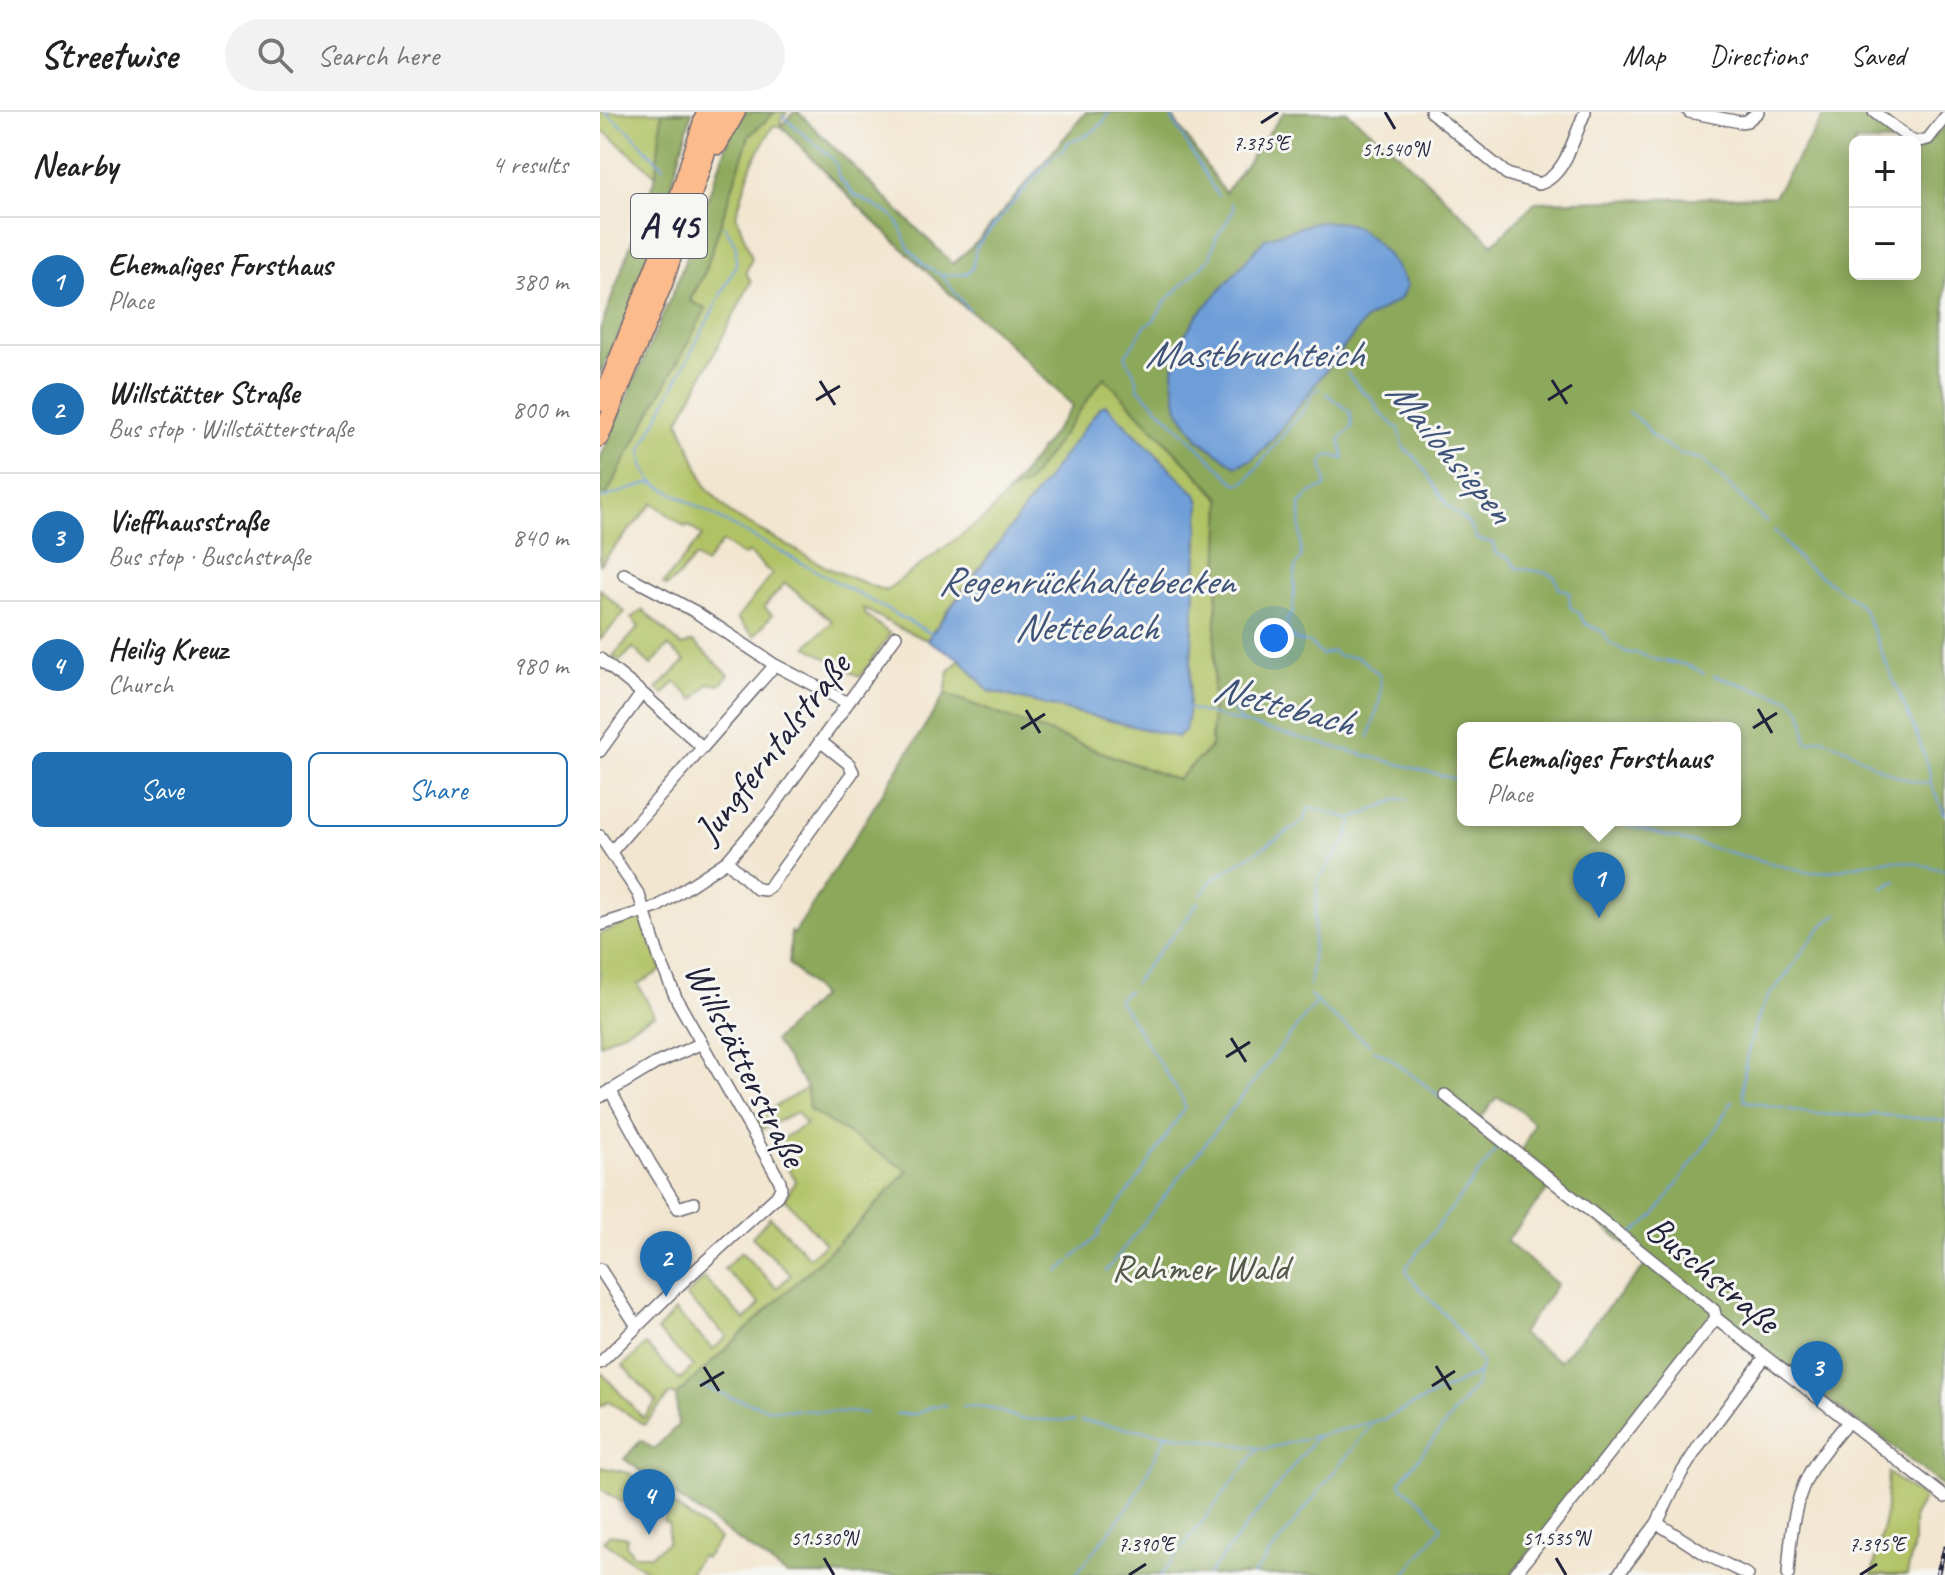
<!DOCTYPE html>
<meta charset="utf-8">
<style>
:root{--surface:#fff;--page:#f2f2f2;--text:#222;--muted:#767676;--line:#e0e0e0;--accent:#1f6fb2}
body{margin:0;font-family:Caveat,sans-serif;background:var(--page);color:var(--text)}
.controls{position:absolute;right:24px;top:24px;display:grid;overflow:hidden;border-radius:12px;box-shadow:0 4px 20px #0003}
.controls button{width:72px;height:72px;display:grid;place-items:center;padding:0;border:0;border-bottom:2px solid var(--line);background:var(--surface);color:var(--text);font:40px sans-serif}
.you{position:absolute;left:674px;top:526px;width:28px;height:28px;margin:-20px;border:6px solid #fff;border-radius:50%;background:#1a73e8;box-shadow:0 0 0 12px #1a73e833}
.badge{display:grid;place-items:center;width:52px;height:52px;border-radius:50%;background:var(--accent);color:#fff;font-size:26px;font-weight:700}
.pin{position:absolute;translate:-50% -66px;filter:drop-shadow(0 2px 4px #0008)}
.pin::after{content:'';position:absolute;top:42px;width:28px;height:24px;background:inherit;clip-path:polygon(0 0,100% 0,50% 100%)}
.popup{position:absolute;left:857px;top:610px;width:284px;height:104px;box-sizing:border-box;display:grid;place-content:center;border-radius:12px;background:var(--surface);filter:drop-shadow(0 2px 6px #0005);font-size:26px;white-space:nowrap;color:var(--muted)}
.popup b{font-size:30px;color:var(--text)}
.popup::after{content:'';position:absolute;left:50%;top:100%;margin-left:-16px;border:16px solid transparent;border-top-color:var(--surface)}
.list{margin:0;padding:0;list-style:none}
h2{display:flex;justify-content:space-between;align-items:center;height:104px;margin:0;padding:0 32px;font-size:34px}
h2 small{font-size:26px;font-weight:400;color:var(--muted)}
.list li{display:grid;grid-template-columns:52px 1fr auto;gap:24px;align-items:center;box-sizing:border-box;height:128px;padding:0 32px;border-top:2px solid var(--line)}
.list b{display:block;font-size:30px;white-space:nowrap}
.list p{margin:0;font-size:26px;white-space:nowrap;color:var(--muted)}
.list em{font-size:26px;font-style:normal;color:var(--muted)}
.actions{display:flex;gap:16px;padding:24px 32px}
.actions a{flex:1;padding:18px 0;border:2px solid var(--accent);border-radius:12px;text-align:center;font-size:28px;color:var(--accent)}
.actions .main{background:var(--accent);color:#fff}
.icon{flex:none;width:44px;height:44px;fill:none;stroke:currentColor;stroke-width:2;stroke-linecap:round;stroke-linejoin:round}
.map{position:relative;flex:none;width:1345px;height:1463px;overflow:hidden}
header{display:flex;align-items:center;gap:48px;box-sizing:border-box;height:112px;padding:0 40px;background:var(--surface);border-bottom:2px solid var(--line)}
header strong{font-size:38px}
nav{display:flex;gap:44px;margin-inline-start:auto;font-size:28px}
.search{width:560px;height:72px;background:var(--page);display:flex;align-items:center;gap:20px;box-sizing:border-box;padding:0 28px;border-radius:44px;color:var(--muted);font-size:30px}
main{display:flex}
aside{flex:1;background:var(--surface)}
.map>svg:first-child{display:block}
.green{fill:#b1c265;stroke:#6a7250;stroke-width:2}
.forest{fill:#8ca85a;stroke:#57654a;stroke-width:2;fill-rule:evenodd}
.water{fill:#6e9ed8;stroke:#48608a;stroke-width:2}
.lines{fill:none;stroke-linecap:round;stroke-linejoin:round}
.stream{stroke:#6e9ed8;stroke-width:2}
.minor-casing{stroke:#6b676f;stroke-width:14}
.highway-casing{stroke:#6b676f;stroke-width:19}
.minor{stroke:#fff;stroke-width:11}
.highway{stroke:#fbbb8d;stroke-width:16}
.rail-casing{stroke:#22223b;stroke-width:5}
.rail{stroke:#f6f6f2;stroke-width:2;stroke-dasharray:6;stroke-linecap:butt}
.ticks{fill:none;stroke:#22223b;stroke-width:3}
.labels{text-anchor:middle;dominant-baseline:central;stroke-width:6;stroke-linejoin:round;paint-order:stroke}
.shield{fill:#f6f6f2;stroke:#626272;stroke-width:2}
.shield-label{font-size:36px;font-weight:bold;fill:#22223b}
.street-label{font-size:38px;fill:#22223b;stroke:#f6f6f2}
.park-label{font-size:38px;fill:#545a4a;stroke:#f6f6f2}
.water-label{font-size:40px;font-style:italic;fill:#40547a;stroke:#f6f6f2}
.ticks-label{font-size:20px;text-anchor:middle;fill:#22223b;stroke:#f6f6f2;stroke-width:6;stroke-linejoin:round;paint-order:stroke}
</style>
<header>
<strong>Streetwise</strong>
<div class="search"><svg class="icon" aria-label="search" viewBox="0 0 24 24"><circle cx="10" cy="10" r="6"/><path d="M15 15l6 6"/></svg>Search here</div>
<nav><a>Map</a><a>Directions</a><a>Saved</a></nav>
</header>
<main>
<aside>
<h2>Nearby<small>4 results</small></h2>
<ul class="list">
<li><span class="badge">1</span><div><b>Ehemaliges Forsthaus</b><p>Place</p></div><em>380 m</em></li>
<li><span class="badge">2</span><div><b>Willstätter Straße</b><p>Bus stop · Willstätterstraße</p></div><em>800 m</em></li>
<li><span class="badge">3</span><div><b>Vieffhausstraße</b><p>Bus stop · Buschstraße</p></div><em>840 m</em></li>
<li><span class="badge">4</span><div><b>Heilig Kreuz</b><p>Church</p></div><em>980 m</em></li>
</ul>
<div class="actions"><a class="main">Save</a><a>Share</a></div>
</aside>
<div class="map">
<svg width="1345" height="1463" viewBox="0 0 1345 1463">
<rect width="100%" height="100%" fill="#f6f6f2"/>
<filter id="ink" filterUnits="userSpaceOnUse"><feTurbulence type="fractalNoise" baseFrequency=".0125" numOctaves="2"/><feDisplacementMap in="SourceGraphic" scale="16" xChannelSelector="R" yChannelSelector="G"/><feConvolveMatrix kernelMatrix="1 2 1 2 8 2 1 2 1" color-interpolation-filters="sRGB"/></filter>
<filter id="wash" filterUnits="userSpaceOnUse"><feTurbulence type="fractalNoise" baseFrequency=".006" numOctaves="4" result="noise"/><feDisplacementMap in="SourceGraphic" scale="32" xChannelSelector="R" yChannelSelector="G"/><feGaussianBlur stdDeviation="1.8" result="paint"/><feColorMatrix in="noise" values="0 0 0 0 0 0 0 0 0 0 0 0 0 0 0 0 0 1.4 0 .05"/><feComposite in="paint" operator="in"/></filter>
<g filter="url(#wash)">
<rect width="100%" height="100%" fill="#f2e6d0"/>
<path class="green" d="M0 0H62L56 63 0 16Z
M175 0H187L181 8V14H173L152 51 136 103 152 146 146 160 151 170 79 309 106 375 131 402 230 457 285 479 386 405 409 380 427 372 504 264 621 388 611 635 577 668 345 582 349 559 360 547 389 579 577 625 582 623 588 602 600 390 597 383 506 293 366 473 327 528 301 517 263 496 266 503 290 522 260 565 207 535C214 524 224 520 232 509L185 471 164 495 172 503 154 524 137 507 172 462 148 440 144 444 122 430 105 452 95 445 79 464 67 474 63 472 102 424 88 413 85 415 53 391 0 452V382L7 381 105 197 90 189 105 160 149 24Z
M0 477 25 500 0 528Z
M43 498 82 534 93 530 129 563 120 573 109 571 94 588 75 570 63 583 57 577 85 549 68 534 51 553 33 536 20 549 13 544 39 515 31 506Z
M42 805 62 858 38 872 54 903 0 932V822Z
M207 976 209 998 308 1058 259 1111 76 1284 70 1282 44 1313 9 1289 0 1295V1259L43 1306 57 1290 23 1254 46 1233 80 1268 93 1254 57 1219 75 1199 113 1237 127 1225 86 1184 104 1166 145 1208 160 1192 124 1157 141 1140 177 1176 191 1163 152 1125 170 1105 209 1145 225 1132 185 1087 196 1068 172 1033 206 1012 197 1000 161 1018 154 1007Z
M0 1355 29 1361 120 1427 105 1446 101 1444 90 1459 91 1463H53L3 1429 10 1422 27 1425 26 1433 34 1443H51L68 1430 69 1412 63 1409 73 1394 68 1391 60 1401 57 1397H44L37 1401 28 1391 21 1390 0 1376Z
M1288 1361 1324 1387 1314 1403V1432L1307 1463H1272L1285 1406Z"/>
<path class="forest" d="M62 0H92C72 71 52 144 23 212 16 229 7 245 0 263V218L56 63Z
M143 0H175L149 24 105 160 90 188 106 197 7 382H0V347L75 176 129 27Z
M194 0H198L353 152 378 129 486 0H569L625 81 684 0H747L800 43 893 132 935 90 1174 84 1226 0H1267L1306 30H1255V162H1315V37L1322 36 1345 13V1376L1273 1319 1261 1313 1115 1202 911 1463H187L24 1347 41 1328 54 1337 78 1313 76 1284 259 1111 308 1059 209 997 207 976 174 929 221 884 189 852 191 820 194 822 345 582 577 668 611 635 621 387 504 265 427 372 409 380 473 294 387 211 364 195 255 91 181 14ZM686 121 799 187 765 208 672 328 652 347 636 354 599 328 666 126ZM863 616H1135V708H863ZM897 985 915 994 934 1012 921 1040 880 1007ZM952 1073 1045 1148 1046 1153 960 1249 921 1222 957 1172 906 1129Z"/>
<path class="water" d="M716 110C727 110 739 109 749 112 775 123 794 149 807 174L800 187 765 208 672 328 653 347 636 354 599 328 578 297 573 268 574 238 597 204 666 126Z
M506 293 597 383 600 390 588 602 585 619 577 625 389 579 360 547 327 528 500 295Z"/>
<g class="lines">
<path class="stream" d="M5 0 30 20 63 55
M568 0 618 84
M182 4 231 45 237 55 238 64 253 82 293 104 299 112 308 135 325 154 341 163 369 198
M631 91 634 98 616 126 610 146 566 189 554 208 545 214 525 244 537 267 538 276 634 370 639 372 647 368 706 295 712 281 720 276
M124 114 136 133V153L43 334C40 350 44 361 56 372L334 523
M342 163 366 162 372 157 376 135 450 47 463 38 468 30C486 25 501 18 509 0
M747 261 762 279 772 286 780 301 799 317 804 337C824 345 836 387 857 402 866 409 873 414 876 427L893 431 895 441 909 446 917 456 947 461 955 465 959 477 969 479 970 495 979 501 984 511 1003 520 1010 531 1028 541C1038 539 1043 544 1053 547 1072 552 1087 549 1104 562
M727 282 750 300 752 315 740 327 744 347 730 343 725 346C718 354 728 365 725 375L711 380 700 393 701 447 695 455 693 500 687 508 688 518 695 528 709 531 722 543 733 539 737 544 758 545 779 562C785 585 775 602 769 625
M1028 300 1045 313 1053 325 1078 341 1103 348 1166 410
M0 387 50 371 56 372
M1174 418 1203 452 1256 489 1264 498 1318 626 1329 657 1331 672
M1114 564 1189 587C1207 599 1204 609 1206 629L1210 630 1222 626C1231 631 1242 634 1250 639 1274 654 1302 670 1331 672L1345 703
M586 596 863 669
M631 597 643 611
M1006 708 1205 760C1230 762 1250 754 1275 750 1299 746 1322 752 1345 759
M1283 776 1296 769
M601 783 612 768 703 710 710 695 752 707 799 687H808
M1238 802C1215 816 1206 837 1190 858 1183 869 1173 876 1167 887 1155 908 1137 968 1145 989L1213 1002 1270 1004 1274 1002 1345 1009
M534 872C552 842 580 821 598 790
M710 873 718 767 747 727 752 709
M710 883 727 900 769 932
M774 938 787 944 842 986
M1031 1123 1055 1103 1112 1023 1133 988
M473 1146 500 1122 498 1120 543 1060 585 995 582 986 518 887 528 879
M506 1159 716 890
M458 1160 469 1150
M102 1274 132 1286 171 1297 266 1301
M362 1294 388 1295 421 1307 474 1309
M296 1302H316L333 1294 346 1293
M481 1309 665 1337 784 1307 879 1261
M475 1463 531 1392 567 1321
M561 1463 658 1337
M608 1463 716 1325
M653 1463 771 1313
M804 1463 842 1415 823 1391 802 1375 800 1370 875 1274 882 1251 850 1208 811 1167 807 1161V1154L900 1033"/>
</g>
</g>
<g filter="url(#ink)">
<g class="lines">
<g class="minor-casing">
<path id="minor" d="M831 0 907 62 939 72C966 64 974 24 985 0
M1089 0 1140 10 1147 9 1158 0
M1274 0 1314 30
M1315 30 1328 27 1345 5
M24 462 94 499 175 553 248 591
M0 547 42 581 101 634
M0 639 42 581
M39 708 175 553
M0 724 39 783 60 848 77 888 180 1069 181 1076 177 1084 75 1177 0 1251
M11 740 37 710
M127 749 157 777 165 778 170 774 253 660 249 652 220 629
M0 813 57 795 127 749 171 698 296 524
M10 978 50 1051 78 1096 94 1091
M845 983 1114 1198 1116 1206 1345 1385
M0 985 55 952 100 932
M0 1157 37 1214
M1057 1411 1107 1443 1148 1463
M914 1463 1116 1206
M1018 1463 1057 1411 1081 1362 1100 1332 1165 1245
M1188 1463C1190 1429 1193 1390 1210 1360 1220 1342 1235 1326 1248 1310"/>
</g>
<g class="highway-casing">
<path id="highway" d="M118 34 137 0
M0 291 63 132 105 0
M0 326 64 172 120 0"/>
</g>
<use href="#minor" class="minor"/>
<use href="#highway" class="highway"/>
<g class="rail-casing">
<path id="rail" d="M1337 1463 1345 1436"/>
</g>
<use href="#rail" class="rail"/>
</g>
</g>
<path class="ticks" d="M785 0 795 17M661 11 678 0M952 268 967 292M220 269 235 293M216 288 240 274M948 288 972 273M1158 597 1172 621M426 598 440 621M1153 616 1177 601M421 617 445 602M631 926 646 950M626 945 650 930M836 1254 851 1278M104 1255 119 1279M100 1274 124 1260M832 1274 855 1259M224 1446 234 1463M956 1446 966 1463M529 1463 546 1452M1260 1463 1277 1452"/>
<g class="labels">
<rect class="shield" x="31" y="82" width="76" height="64" rx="6"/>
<g class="shield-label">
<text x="69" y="114">A 45</text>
</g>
<g class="street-label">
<text transform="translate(172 636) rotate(-52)">Jungferntalstraße</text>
<text transform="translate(146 952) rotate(63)">Willstätterstraße</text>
<text transform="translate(1113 1162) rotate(40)">Buschstraße</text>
</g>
<g class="park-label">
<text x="600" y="1155">Rahmer Wald</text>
</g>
<g class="water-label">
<text x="654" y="242">Mastbruchteich</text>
<text transform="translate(850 339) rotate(50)">Mailohsiepen</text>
<text x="486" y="469">Regenrückhaltebecken<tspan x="486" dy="46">Nettebach</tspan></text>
<text transform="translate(684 593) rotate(15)">Nettebach</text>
</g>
</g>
<g class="ticks-label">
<text x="661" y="38">7.375°E</text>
<text x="795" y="44">51.540°N</text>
<text x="224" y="1433">51.530°N</text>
<text x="956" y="1433">51.535°N</text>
<text x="546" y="1439">7.390°E</text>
<text x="1277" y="1439">7.395°E</text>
</g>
</svg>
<div class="controls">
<button>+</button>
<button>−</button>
</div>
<div class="you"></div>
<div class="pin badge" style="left:999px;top:806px">1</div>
<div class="popup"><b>Ehemaliges Forsthaus</b>Place</div>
<div class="pin badge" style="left:66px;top:1185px">2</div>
<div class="pin badge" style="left:1217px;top:1295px">3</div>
<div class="pin badge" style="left:49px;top:1423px">4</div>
</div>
</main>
